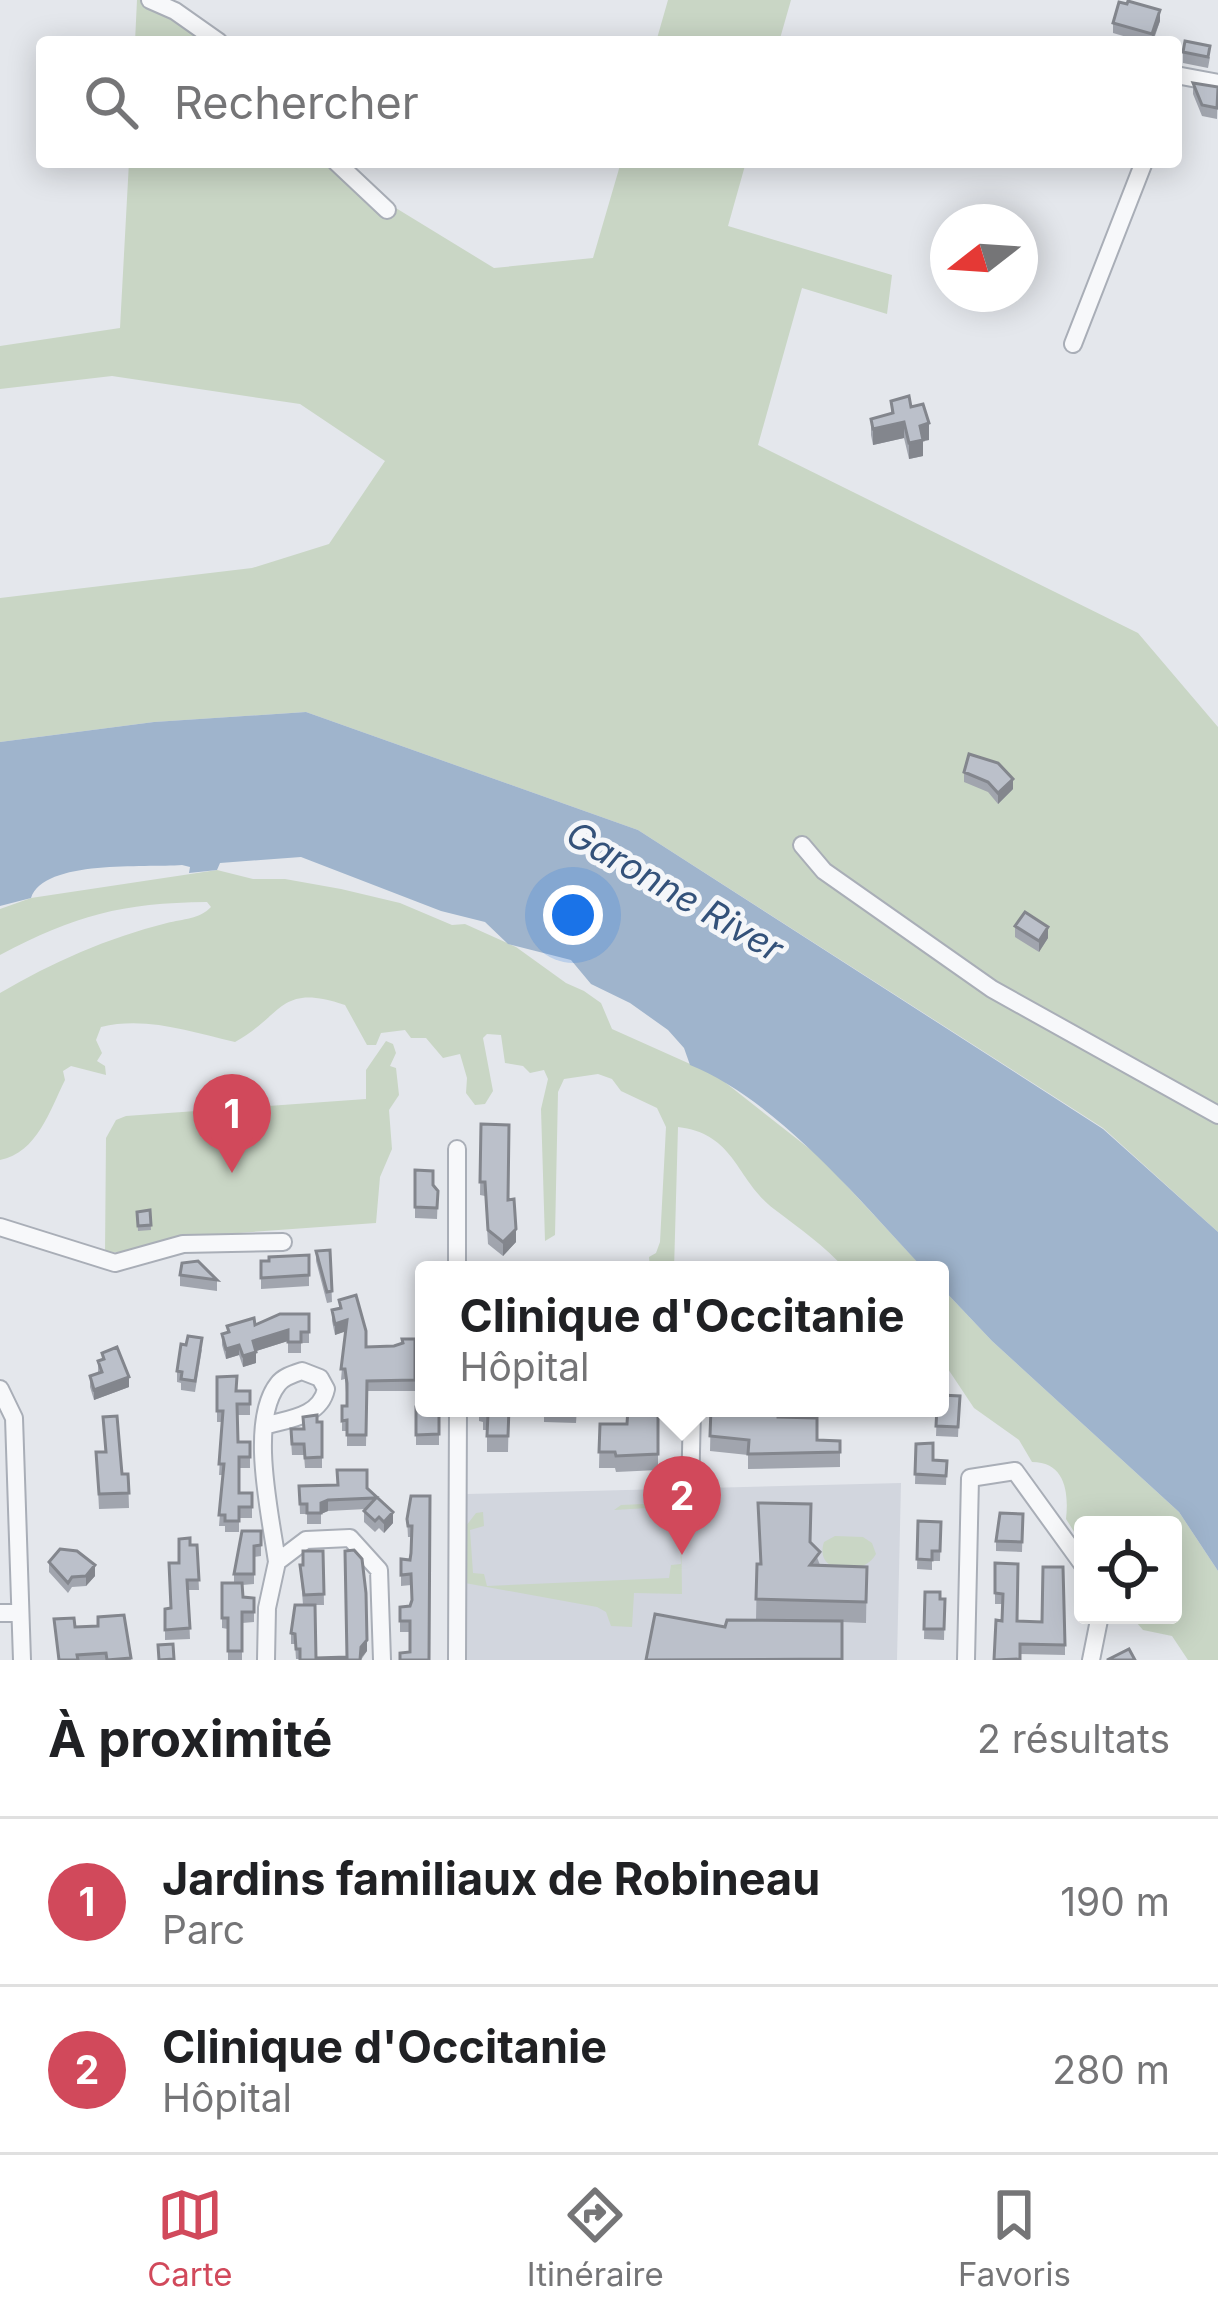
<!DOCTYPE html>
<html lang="fr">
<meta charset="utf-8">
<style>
:root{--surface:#fff;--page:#f6f6f6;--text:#202124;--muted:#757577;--line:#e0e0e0;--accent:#d1495b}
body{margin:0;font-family:Inter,sans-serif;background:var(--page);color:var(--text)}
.controls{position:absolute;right:36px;bottom:36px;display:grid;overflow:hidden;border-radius:12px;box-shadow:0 6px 30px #0003}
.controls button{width:108px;height:108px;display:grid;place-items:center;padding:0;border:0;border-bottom:3px solid var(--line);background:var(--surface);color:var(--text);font:60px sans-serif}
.compass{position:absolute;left:930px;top:204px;width:108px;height:108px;border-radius:50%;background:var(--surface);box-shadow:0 6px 30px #0003;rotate:253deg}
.you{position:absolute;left:573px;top:915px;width:42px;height:42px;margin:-30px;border:9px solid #fff;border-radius:50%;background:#1a73e8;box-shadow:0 0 0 18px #1a73e833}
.badge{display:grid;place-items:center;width:78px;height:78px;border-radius:50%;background:var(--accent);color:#fff;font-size:39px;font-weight:700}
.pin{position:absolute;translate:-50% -99px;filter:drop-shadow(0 3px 6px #0008)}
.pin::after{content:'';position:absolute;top:63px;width:42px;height:36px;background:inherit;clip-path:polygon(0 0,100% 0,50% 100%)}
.popup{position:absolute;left:415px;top:1261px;width:534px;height:156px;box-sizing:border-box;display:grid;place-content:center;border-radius:12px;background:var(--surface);filter:drop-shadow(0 3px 9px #0005);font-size:39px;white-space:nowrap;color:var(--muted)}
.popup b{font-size:45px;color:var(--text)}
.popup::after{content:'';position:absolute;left:50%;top:100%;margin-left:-24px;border:24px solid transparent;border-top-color:var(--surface)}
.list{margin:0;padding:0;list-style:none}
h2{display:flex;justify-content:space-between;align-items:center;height:156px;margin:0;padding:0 48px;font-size:51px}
h2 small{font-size:39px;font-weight:400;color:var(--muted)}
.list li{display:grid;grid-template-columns:78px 1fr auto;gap:36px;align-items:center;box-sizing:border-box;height:168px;padding:0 48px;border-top:3px solid var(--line)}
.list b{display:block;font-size:45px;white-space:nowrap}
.list p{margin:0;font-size:39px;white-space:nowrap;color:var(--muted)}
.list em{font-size:39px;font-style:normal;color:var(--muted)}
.icon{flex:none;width:66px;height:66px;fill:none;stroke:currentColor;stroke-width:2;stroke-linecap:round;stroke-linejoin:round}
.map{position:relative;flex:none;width:1218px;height:1660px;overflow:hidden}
.search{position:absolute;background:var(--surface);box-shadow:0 6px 30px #0003;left:36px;right:36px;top:36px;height:132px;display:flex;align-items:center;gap:30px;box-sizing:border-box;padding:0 42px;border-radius:12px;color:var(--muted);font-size:45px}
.sheet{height:492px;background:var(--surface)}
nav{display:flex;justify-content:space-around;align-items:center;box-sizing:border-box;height:168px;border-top:3px solid var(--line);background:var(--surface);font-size:33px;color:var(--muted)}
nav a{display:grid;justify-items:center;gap:6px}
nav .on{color:var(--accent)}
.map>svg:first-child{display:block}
.built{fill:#d2d6de}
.green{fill:#c9d6c5}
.water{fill:#9fb4cc}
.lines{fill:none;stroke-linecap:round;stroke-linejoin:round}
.minor-casing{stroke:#a9aeb7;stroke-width:20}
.minor{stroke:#f7f8fa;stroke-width:16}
.wall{fill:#a1a5ae}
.shaded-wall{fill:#83868d}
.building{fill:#bbc0ca;stroke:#83868d;stroke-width:3}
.labels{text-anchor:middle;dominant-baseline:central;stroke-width:10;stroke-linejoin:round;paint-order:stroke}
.water-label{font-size:36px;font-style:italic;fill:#34527a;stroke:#f4f6f9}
</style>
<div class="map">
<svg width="1218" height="1660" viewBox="0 0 1218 1660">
<rect width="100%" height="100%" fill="#e4e7ec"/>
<path class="built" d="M901 1483 897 1660H464L466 1494Z"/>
<path class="green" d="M137 0H163L209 42H135Z
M668 0H791L779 42H656Z
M129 162H342L386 202 494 268 593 258 621 162H746L728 226 892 275 887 314 802 288 758 445 1138 633 1218 727V1232L1103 1128 638 830 306 712 154 722 0 742V598L252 568 329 544 385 461 300 404 112 376 0 389V346L120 328Z
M217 870 253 879H285L341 889 400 903 452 925 465 924 516 947 566 983 584 991 601 1003 612 1029 717 1076 820 1157 925 1270H846C824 1245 800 1229 774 1209 735 1179 736 1134 678 1127L674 1270H650L649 1257 656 1253 660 1242 666 1127 657 1108 621 1091 612 1079 598 1074 564 1079 558 1092 555 1235 545 1241 541 1109 548 1079 544 1070 530 1073 523 1066 505 1063 501 1035 487 1034 483 1038 493 1091 485 1104 475 1105 466 1093 467 1078 460 1054 443 1058 426 1038H411L405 1030 381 1033 376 1045H367L345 1005C279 983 285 1014 235 1042 191 1032 146 1016 101 1027L96 1040 102 1053 97 1061 105 1066 106 1075 71 1066 63 1071 65 1080C50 1110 37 1153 0 1160V993C53 962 107 938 167 923 183 919 200 919 211 907L207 902C121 903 76 915 0 955V909L31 898Z
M386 1041 393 1044 396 1053 390 1066 396 1068 399 1095 389 1110 392 1149 380 1177 376 1223 183 1237 144 1250 105 1253 106 1138 116 1120 126 1116 366 1099V1070Z
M940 1286 992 1341 1179 1512 1218 1571V1660H1188L1172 1636 1143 1630 1130 1615H1173V1525H1083V1546L1066 1519C1069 1492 1065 1462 1032 1462L1019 1440 974 1408 940 1357Z
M665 1503 681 1516 682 1594 634 1593 632 1627 611 1626 606 1612 597 1607 465 1583 466 1526 476 1513 483 1512 484 1526 470 1530 473 1573 484 1574 487 1586 669 1578 671 1565 681 1564 679 1519 666 1518 665 1507 614 1510 621 1505Z
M835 1536 863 1537 872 1543 876 1554C864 1577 813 1575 824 1542Z"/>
<path class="water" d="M306 712 638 830 1103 1129 1218 1232V1571L1179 1512 992 1341 940 1286V1270H925C861 1202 777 1100 690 1065L684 1048 668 1030 630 1003 591 984 571 960 508 944 485 922 441 911 301 857 220 863 217 870 189 873 190 867 182 865C145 868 44 859 31 898L0 906V742L154 722Z"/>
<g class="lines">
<g class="minor-casing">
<path id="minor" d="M150 0 175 11 219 42
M1176 75 1218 83
M336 162 387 210
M1073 344 1144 162
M802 845 824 871 992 989 1218 1115
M457 1149V1270
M0 1227 115 1263 183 1244 283 1242
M0 1389 14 1418 22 1660
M264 1426C288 1419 320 1417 326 1389L320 1378 302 1371C293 1374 283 1377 278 1384 248 1422 271 1517 277 1562
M690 1496 692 1408
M0 1613H19
M266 1660 267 1608 277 1562 306 1540 350 1538 379 1570 382 1660
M457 1660 458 1408
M966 1660 970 1478 1015 1471 1083 1565
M1091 1660 1100 1615"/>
</g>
<use href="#minor" class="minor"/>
</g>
<path class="wall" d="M1160 21 1153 42H1144L1113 33V23Z
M1183 52 1210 57 1208 68 1183 63Z
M1193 83 1218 87 1217 119 1202 116 1193 94Z
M891 401 911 407 929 440 923 441V456L909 459 904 438 873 445 871 435V419L891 414Z
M964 772 1013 789 998 804 988 792 964 782Z
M1015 926 1048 938 1039 952 1015 937Z
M481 1124 508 1200 516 1242 503 1256 488 1244 485 1196 480 1195Z
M415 1170 438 1191 437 1219 415 1218Z
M150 1210 151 1230 138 1231 137 1212Z
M330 1250 332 1302 327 1303 316 1261V1251Z
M309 1255V1286L261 1289V1261Z
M180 1275 217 1280V1291L180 1286Z
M339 1300 366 1347 394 1346 415 1339V1391H367L366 1446H347V1431H342V1414L347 1406 345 1379 341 1380 345 1331 335 1335 332 1321V1310L339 1308Z
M309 1314V1343H301V1353H288V1341L256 1351V1363L243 1367 239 1355 226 1359 222 1345V1334L227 1333V1326L255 1325Z
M202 1349 195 1392 181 1390V1383L177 1382V1371Z
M102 1353 129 1387 94 1400 90 1387V1376L98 1373V1361L102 1359Z
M217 1377 236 1391H250V1415H237L238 1442H250V1468H239V1493H252V1518H239V1532H225V1526H219L223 1475H219L222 1422H217Z
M960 1396 958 1437 936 1436 937 1408Z
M416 1407 439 1408V1445H416Z
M479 1408H509L508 1452H487V1430H483V1422L479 1421Z
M544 1408H577L576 1423 544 1422Z
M658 1408V1470L616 1472 615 1468H599L600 1424H627Z
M711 1408 778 1417 817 1440 840 1441V1467L748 1469V1455L710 1451Z
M103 1417 122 1474H128L129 1508 99 1509 96 1452H105Z
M317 1422H322V1468H305L304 1455H292L291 1440 303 1429Z
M916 1444 933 1460 947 1461 946 1485 915 1484Z
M299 1486 367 1488 393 1523 384 1533 379 1528 375 1532 364 1522V1511L366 1509 328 1511 321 1514V1524H307V1514H300Z
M430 1496 410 1652V1632H400V1607L410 1606 411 1601V1585L401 1586V1559L410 1560 412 1537H408L407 1519Z
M758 1503 811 1542 820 1565 867 1567 866 1623 842 1622V1660H646L725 1627 756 1620 757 1564H760Z
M1023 1514 1022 1552 996 1551V1541Z
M918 1521 941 1522 940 1561H932V1570L917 1569Z
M261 1531V1556L254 1557V1584L242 1585 243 1597 254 1598V1622L242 1623V1660H228V1629L222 1628V1583H234V1574Z
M190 1545H197L199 1590H188L190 1639 165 1640V1609L171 1608 179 1563Z
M323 1551 324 1605H315L316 1658 347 1657 367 1651 361 1660 296 1659 295 1644H291V1633L303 1605 300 1565H303Z
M49 1562 95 1576 86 1586 72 1587 68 1593 49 1572Z
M995 1563 1017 1621 1065 1645V1655L1020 1654V1660H994L1002 1621 1003 1604H995Z
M925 1592 940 1599H945L944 1640 924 1639Z
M124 1615 131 1660H58L54 1619 75 1627 98 1626Z"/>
<path class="shaded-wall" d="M1160 10V21L1152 42V34Z
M904 422V438L873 445V429Z
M929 423V440L923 441V456L909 459V443L920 426Z
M1013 779V789L998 804V793Z
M1048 927V938L1039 952V941Z
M516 1229V1242L503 1256V1242Z
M347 1320V1331L335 1335V1324Z
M288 1330V1341L253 1352V1341Z
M239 1345V1355L226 1359V1349Z
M256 1352V1363L243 1367V1356Z
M129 1377V1387L94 1400V1390Z
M328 1500V1511L321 1514V1503Z
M393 1512V1523L384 1533V1522Z
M95 1565V1576L86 1586V1576Z
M367 1640V1651L361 1658V1647Z"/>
<path class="building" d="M1128 1 1160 10 1152 34 1113 23 1119 2 1127 4Z
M1185 41 1210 46 1208 57 1183 52Z
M1193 83 1218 87 1217 108 1202 105Z
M909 396 911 407 923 404 929 423 920 426 923 440 909 443 904 422 873 429 871 419 893 413 891 401Z
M969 754 998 763 1013 779 998 793 988 782 964 772Z
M1025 912 1048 927 1039 941 1015 926Z
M481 1124 509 1125 508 1200 514 1199 516 1229 503 1242 488 1230 485 1182H480Z
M415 1170 433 1171V1185L438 1191 437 1208 415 1207Z
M150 1210 151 1225 138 1226 137 1212Z
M330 1250 332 1291 327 1292 316 1251Z
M309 1255V1275L261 1278V1261H269V1257Z
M198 1261 217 1280 180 1275 182 1263Z
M356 1295 366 1331V1347L394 1346 403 1343 402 1339H415V1380L367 1381 366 1435H347V1420L342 1421V1406H347V1383L345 1369H341L347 1320 335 1324 332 1310 341 1308 339 1300Z
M280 1314H309V1332H301V1342H288V1330L253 1341 256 1352 243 1356 239 1345 226 1349 222 1334 229 1332 227 1326 254 1318 255 1325Z
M188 1336 202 1338 195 1381 181 1379 182 1372 177 1371 181 1344 186 1345Z
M117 1347 129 1377 94 1390 90 1376 102 1372 98 1361 104 1359 102 1353Z
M237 1376 236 1391H250V1404H237L238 1442H250V1457H239V1493H252V1507H239V1521H225V1515H219L224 1464H219L223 1411H217V1377Z
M940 1395 960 1396 958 1427 936 1426 937 1408H940Z
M416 1407 439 1408V1434L416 1435Z
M483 1408H509L508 1436H487L488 1414H483Z
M628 1408H658V1454L616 1456 615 1452H599L600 1424H627Z
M711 1408H778V1417L817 1418V1440L840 1441V1452L748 1454 749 1440 710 1436Z
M317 1415V1422H322V1457L305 1458 304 1444H292L291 1429H304L303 1417Z
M117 1416 122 1474H128L129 1493 99 1494 96 1452H106L103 1417Z
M933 1443V1460L947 1461 946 1476 915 1474 916 1444Z
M337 1470H367V1488L393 1512 384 1522 379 1517 375 1521 364 1511 376 1498 328 1500 321 1503V1513H307V1504H300L299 1486 338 1485Z
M411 1496H430L429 1660H400V1653L410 1652V1621H400V1607L410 1606 412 1600 411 1574 401 1575V1559L410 1560 411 1553 412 1526H408L407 1519Z
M758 1503 811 1504 810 1542 820 1552 810 1565 867 1567 866 1602 756 1599 757 1564H761Z
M1000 1513 1023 1514 1022 1542 996 1541Z
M918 1521 941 1522 940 1551H932V1560L917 1559Z
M242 1531H261V1545L254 1546V1574H234Z
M190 1538V1545H197L199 1580H187L190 1628 165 1630V1609L171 1608 169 1563H179V1539Z
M60 1549 77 1551 95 1565 86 1576 72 1577 68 1583 49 1562Z
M354 1550 362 1559 366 1593 367 1640 361 1647 360 1660H300V1649H296L295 1634 291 1633 295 1605H315L316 1658 347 1657 345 1551Z
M303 1551H323L324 1594 304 1595 300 1565H303Z
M995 1563 1018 1564 1017 1621 1042 1622 1043 1567H1063L1065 1645 1020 1644V1659L994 1660 996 1620 1002 1621 1003 1594 995 1593Z
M222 1583H242L243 1597 254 1598V1612H242V1651H228V1618H222Z
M925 1592H940V1599H945L944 1629H924Z
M655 1614 725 1627 727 1620 842 1621V1659L646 1660Z
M124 1615 131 1658 107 1660 106 1653 77 1655 78 1660H59L54 1619 74 1618 75 1627 98 1626V1617Z
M173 1644 174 1659 159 1660 158 1645Z
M1129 1649 1135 1660H1107Z"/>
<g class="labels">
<g class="water-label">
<text transform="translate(675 891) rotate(30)">Garonne River</text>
</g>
</g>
</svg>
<div class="controls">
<button><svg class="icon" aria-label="locate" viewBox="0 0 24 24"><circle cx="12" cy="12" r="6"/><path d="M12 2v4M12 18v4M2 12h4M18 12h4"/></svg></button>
</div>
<svg class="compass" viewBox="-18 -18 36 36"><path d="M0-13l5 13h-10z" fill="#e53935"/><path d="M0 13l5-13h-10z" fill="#757577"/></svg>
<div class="you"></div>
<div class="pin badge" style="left:232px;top:1173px">1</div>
<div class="pin badge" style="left:682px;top:1555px">2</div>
<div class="popup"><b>Clinique d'Occitanie</b>Hôpital</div>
<div class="search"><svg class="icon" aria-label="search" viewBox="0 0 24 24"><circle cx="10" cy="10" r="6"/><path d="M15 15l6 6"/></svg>Rechercher</div>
</div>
<section class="sheet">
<h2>À proximité<small>2 résultats</small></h2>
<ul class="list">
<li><span class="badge">1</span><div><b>Jardins familiaux de Robineau</b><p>Parc</p></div><em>190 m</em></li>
<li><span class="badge">2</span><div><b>Clinique d'Occitanie</b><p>Hôpital</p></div><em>280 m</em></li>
</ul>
</section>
<nav>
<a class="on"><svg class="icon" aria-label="map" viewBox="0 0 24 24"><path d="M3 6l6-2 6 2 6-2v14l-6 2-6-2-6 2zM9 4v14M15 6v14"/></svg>Carte</a>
<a><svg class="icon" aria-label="directions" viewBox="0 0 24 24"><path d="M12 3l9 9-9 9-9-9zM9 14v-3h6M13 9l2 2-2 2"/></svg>Itinéraire</a>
<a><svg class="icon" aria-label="saved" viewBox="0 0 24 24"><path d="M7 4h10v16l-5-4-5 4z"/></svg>Favoris</a>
</nav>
